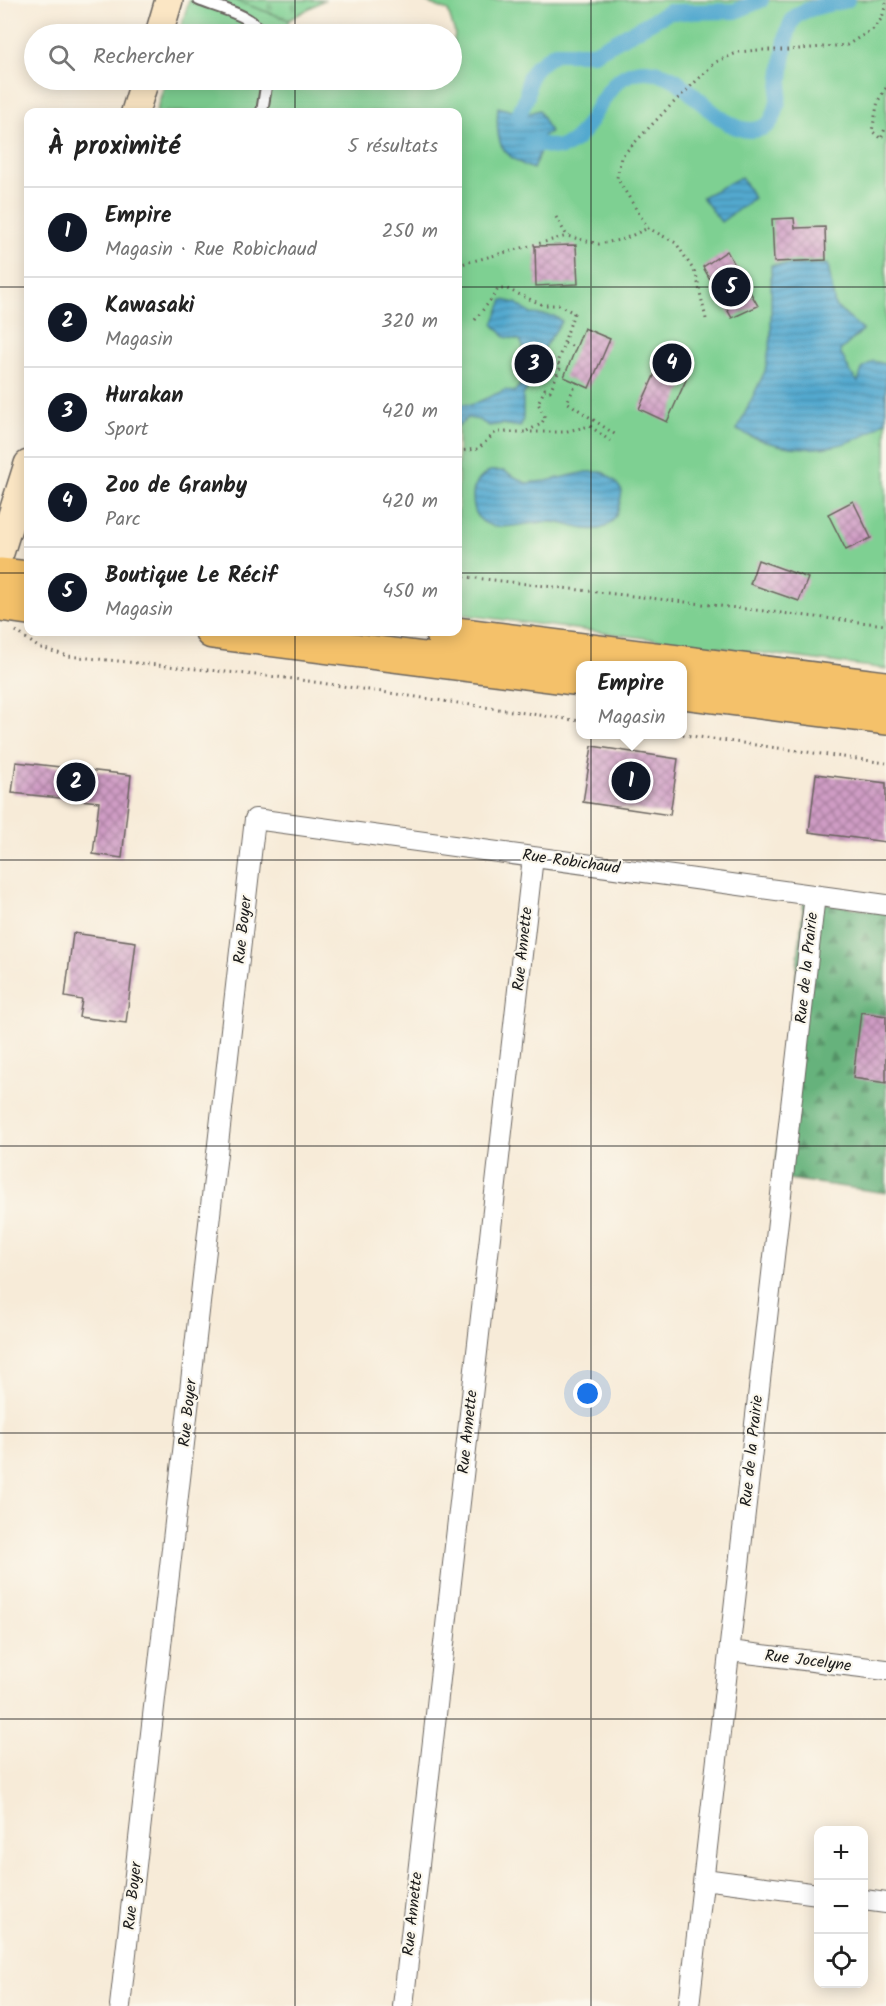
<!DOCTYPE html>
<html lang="fr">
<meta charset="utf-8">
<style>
:root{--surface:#fff;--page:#f2f2f2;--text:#222;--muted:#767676;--line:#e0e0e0;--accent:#111827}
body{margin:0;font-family:Kalam,sans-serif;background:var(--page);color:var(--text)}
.controls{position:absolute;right:18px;bottom:18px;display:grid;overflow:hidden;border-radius:12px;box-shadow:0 3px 15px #0003}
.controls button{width:54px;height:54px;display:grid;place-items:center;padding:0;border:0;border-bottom:2px solid var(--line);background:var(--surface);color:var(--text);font:30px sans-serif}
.you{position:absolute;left:588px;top:1394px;width:21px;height:21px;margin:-15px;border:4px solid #fff;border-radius:50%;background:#1a73e8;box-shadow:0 0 0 9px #1a73e833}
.badge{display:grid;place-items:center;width:39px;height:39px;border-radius:50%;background:var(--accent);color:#fff;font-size:20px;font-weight:700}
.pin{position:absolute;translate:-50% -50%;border:3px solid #fff;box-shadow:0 2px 6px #0006}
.popup{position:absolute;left:576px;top:661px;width:111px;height:78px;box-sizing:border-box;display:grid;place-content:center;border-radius:12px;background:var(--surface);filter:drop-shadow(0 2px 4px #0005);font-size:20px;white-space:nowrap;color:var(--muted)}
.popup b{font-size:22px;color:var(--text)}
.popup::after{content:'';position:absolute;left:50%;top:100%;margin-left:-12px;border:12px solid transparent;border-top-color:var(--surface)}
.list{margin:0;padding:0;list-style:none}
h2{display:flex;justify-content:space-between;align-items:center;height:78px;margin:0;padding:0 24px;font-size:26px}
h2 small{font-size:20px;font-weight:400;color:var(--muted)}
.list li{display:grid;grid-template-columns:39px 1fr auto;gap:18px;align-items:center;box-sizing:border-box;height:90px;padding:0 24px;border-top:2px solid var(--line)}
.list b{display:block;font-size:22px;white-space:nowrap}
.list p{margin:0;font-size:20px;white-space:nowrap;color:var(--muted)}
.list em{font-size:20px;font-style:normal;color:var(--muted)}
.icon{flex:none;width:33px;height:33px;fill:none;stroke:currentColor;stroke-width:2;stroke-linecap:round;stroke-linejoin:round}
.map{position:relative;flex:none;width:886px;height:2006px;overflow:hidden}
.search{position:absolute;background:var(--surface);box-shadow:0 3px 15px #0003;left:24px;top:24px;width:438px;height:66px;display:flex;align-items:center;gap:15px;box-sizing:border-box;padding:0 21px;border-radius:33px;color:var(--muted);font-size:22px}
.panel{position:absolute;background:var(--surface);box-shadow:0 3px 15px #0003;left:24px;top:108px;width:438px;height:528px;border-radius:12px}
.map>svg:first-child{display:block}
.forest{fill:url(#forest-firs);stroke:#41674c;stroke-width:1.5}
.cemetery{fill:url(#cemetery-stones);stroke:#4d7657;stroke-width:1.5}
.green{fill:#7ed092;stroke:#4d7657;stroke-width:1.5}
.water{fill:url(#water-rules);stroke:#386276;stroke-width:1.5}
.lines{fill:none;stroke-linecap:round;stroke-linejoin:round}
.canal{stroke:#53a9cf;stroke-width:16}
.building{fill:url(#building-cross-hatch)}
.lane-casing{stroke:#69645e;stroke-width:14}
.street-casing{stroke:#69645e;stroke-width:22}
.secondary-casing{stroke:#69645e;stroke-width:30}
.highway-casing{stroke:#69645e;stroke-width:36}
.path{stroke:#69645e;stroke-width:3;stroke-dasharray:1.5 4.5;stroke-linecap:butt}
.lane{stroke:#fff;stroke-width:10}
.street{stroke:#fff;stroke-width:20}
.secondary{stroke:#fbe6c4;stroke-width:27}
.highway{stroke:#f4c16b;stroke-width:33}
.grid{fill:none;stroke:#1c1c1c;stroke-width:1.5;stroke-opacity:0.55}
.labels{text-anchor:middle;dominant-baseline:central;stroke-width:4.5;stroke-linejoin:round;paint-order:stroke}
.street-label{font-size:16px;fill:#1c1c1c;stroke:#fbf7ec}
</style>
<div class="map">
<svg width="886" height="2006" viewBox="0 0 886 2006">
<defs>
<pattern id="forest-firs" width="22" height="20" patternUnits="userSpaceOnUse" patternTransform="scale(1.5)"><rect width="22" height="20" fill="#66b27c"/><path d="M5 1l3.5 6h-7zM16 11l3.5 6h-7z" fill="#539065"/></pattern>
<pattern id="cemetery-stones" width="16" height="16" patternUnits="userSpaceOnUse" patternTransform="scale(1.5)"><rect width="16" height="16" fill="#7ed092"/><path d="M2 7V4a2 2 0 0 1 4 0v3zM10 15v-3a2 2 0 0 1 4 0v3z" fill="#6cb27d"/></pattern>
<pattern id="water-rules" width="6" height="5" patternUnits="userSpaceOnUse" patternTransform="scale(1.5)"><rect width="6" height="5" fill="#53a9cf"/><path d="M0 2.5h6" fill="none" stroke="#4489a7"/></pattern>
<pattern id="building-cross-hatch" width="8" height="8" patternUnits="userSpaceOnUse" patternTransform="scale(1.5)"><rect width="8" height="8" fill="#cf9cc4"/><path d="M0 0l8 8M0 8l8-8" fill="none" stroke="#a77e9e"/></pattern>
</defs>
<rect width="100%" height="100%" fill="#fbf7ec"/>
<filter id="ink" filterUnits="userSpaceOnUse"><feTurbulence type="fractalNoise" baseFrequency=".0167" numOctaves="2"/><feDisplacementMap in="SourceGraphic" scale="12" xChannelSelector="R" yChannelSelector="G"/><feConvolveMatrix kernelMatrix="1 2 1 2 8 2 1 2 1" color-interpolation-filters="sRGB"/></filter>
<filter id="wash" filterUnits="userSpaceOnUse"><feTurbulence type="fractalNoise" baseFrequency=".008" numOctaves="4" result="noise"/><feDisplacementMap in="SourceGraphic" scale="24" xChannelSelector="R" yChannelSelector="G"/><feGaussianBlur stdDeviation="1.35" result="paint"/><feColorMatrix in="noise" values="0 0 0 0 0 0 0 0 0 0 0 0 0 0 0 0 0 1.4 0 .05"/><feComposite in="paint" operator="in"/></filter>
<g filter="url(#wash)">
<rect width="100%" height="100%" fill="#f7ebd8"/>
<path class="forest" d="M804 900 886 913V1193L775 1177Z"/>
<path class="cemetery" d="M234 0H324L289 20Z"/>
<path class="green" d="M189 0H234L289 20 285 34H179Z
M421 0H886V669L458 614V112H156L166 80H452V55L455 33 448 11Z"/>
<path class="water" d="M498 107 512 111 518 117 539 110 550 132 532 142 542 147 533 169C499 155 495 142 498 107Z
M741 177 754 198 721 222 702 197Z
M828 264 835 306 863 330 840 351 850 372 858 382 862 369 873 361 886 364V420C844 458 784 454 737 430L765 371 771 338V265Z
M503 300 516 303 531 314 554 316 562 321 544 348 542 366 537 380 527 389 523 396V420L520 427 502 424 489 426 479 420 468 418 458 426V403L471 405 505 390 514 392C529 378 529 357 520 340L505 337 493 324Z
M490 471H504L526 483 546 481 586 472H603L615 481 622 491C620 504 618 520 605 527 589 535 567 522 550 522 521 521 473 544 473 496 473 484 480 477 490 471Z"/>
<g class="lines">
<path class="canal" d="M518 117 527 96 529 78 537 66 555 53H594L669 12 736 11 761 0
M531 142C540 143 554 149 562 147 596 139 599 69 647 71 657 72 669 76 677 81 699 97 735 144 766 126 787 113 777 37 795 17 803 8 835 3 847 0"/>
</g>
<g id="blocks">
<path class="building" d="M794 218 795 228 825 227 826 260 774 262 772 219Z
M576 245 578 284 536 286 535 246Z
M727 251 758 306 732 318 703 267Z
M584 328 610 339 589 388 564 377Z
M662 358 690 371 667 422 639 409Z
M853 501 871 538 846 550 828 514Z
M758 560 808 578 799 601 750 584Z
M592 746 678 759 670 815 583 802Z
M16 762 131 775 122 858 93 854 99 802 12 793Z
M816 774 886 783V842L809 832Z
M73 933 136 942 126 1023 79 1017 82 1000 65 997Z
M861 1012 886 1016V1083L853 1078Z"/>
</g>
</g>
<g filter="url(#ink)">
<use href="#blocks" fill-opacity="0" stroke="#69645e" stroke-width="1.5"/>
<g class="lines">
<g class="lane-casing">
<path id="lane" d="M199 0C216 7 256 16 261 34
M262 112 267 80"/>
</g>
<g class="street-casing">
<path id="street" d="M730 1651 886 1670
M704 1879 818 1894
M864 1900 886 1903
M120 2006 255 819 886 905
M403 2006 533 857
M689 2006 815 895"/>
</g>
<g class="secondary-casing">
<path id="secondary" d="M159 34 169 0
M135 112 145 80
M0 553 28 464"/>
</g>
<g class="highway-casing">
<path id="highway" d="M0 575 28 578
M0 604 28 608
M212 632 580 679
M441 632 886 688
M682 692 886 718"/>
</g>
<path class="path" d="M886 88 878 101 872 131 881 139 886 126
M556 217 567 236 599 244 624 239 648 228
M458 265 567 236
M706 319 696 274 676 243 648 228 617 178 621 157 666 110 716 62 739 52 758 50H787L847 45 873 29 882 18 886 3
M475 320C483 309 491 301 498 289H507L543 305H559L574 313 557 363 561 366 550 391 545 389 538 403 545 418 541 424 525 432
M565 343 576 348
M577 382 567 402 616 435
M531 432H563L590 426 610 441
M458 451 478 449 496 432H525
M458 576 886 625
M16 631 38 647 68 656 287 678 580 721
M677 734 886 763"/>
<use href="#lane" class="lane"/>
<use href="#street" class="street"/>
<use href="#secondary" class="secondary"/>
<use href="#highway" class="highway"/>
</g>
</g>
<path class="grid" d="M295 0V34M591 0V2006M295 80V112M0 287H28M458 287H886M0 573H28M458 573H886M295 632V2006M0 860H886M0 1146H886M0 1433H886M0 1719H886"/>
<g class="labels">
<g class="street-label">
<text transform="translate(571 862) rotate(8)">Rue Robichaud</text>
<text transform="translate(243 930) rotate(-84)">Rue Boyer</text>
<text transform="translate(523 949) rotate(-84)">Rue Annette</text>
<text transform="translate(807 968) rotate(-84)">Rue de la Prairie</text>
<text transform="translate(188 1413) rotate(-84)">Rue Boyer</text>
<text transform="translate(468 1432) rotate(-84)">Rue Annette</text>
<text transform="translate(752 1451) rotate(-84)">Rue de la Prairie</text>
<text transform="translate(808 1661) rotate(7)">Rue Jocelyne</text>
<text transform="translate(133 1896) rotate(-84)">Rue Boyer</text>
<text transform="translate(413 1914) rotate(-84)">Rue Annette</text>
</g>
</g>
</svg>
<div class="controls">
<button>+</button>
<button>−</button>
<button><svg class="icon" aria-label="locate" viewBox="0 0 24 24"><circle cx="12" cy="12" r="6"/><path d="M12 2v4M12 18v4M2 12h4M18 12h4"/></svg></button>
</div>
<div class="you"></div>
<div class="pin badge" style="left:631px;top:781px">1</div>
<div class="popup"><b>Empire</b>Magasin</div>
<div class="pin badge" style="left:76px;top:782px">2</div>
<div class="pin badge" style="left:534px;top:364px">3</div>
<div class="pin badge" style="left:672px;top:363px">4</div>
<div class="pin badge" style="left:731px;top:287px">5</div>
<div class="search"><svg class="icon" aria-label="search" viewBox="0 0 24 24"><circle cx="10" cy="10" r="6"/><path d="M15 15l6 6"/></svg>Rechercher</div>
<section class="panel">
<h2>À proximité<small>5 résultats</small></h2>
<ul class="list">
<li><span class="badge">1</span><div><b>Empire</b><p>Magasin · Rue Robichaud</p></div><em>250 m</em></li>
<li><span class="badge">2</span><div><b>Kawasaki</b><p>Magasin</p></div><em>320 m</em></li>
<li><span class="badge">3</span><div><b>Hurakan</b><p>Sport</p></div><em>420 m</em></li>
<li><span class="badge">4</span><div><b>Zoo de Granby</b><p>Parc</p></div><em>420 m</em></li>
<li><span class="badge">5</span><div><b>Boutique Le Récif</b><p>Magasin</p></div><em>450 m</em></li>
</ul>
</section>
</div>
